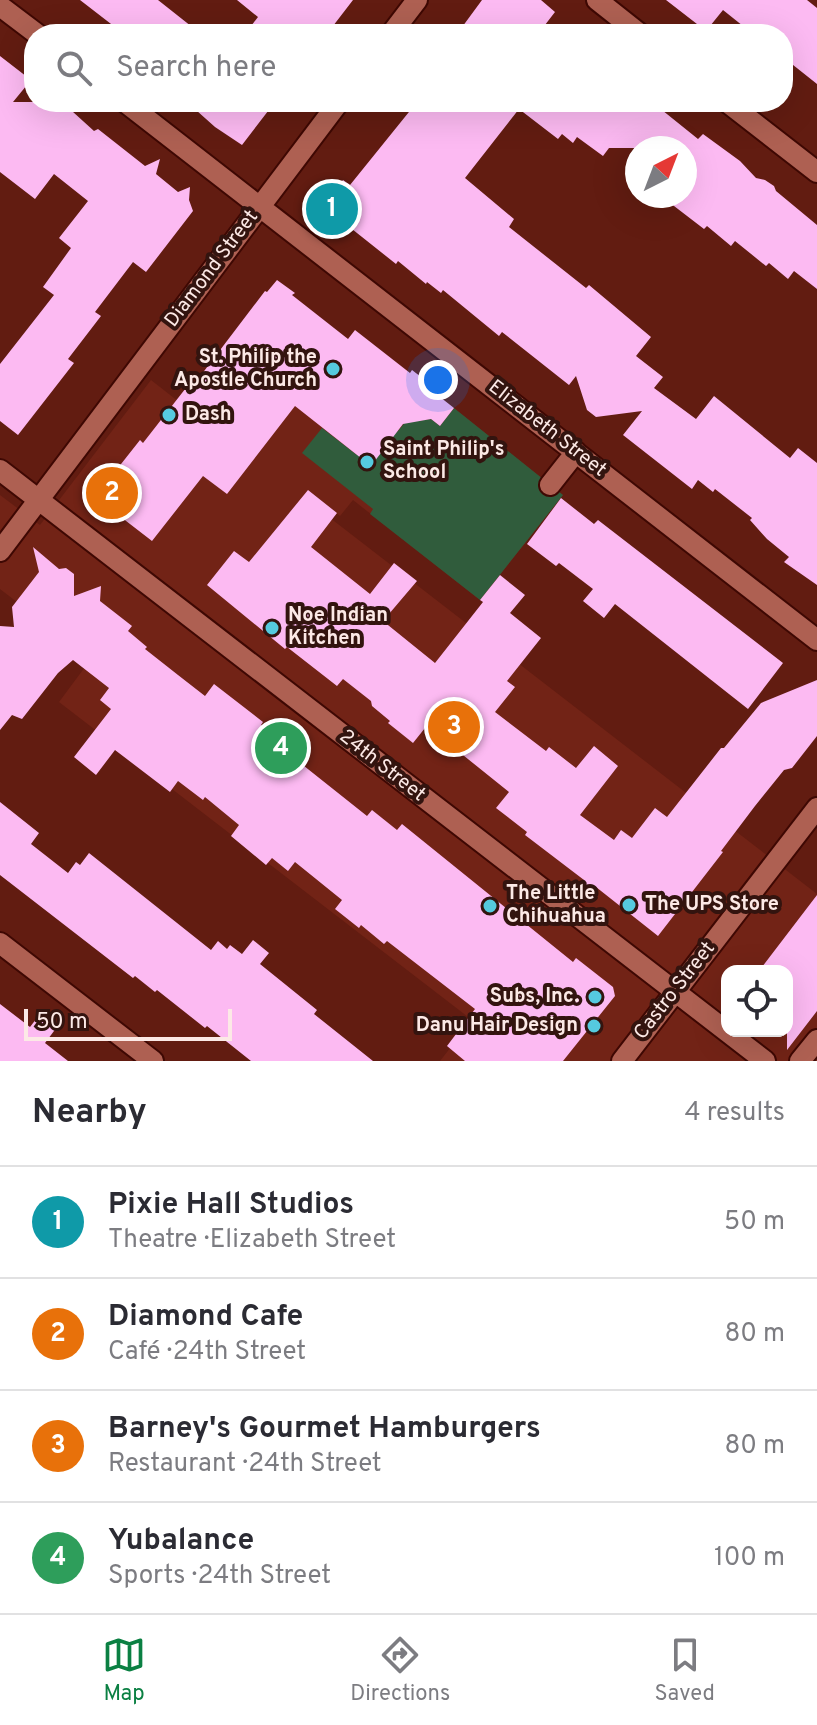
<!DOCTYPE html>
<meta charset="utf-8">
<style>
:root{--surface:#fff;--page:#f7f7f7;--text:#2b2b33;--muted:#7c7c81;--line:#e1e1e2;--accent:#0b8043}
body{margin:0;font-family:Overpass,sans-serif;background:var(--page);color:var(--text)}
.controls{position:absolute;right:24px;bottom:24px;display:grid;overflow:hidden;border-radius:16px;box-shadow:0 8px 32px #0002}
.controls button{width:72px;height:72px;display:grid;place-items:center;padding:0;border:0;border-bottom:2px solid var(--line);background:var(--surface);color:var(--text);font:40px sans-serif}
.compass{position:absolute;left:625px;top:136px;width:72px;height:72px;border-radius:50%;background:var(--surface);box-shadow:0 8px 32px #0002;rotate:42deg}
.scale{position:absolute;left:24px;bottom:20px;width:208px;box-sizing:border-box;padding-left:8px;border:4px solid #fce9e6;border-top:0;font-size:22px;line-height:28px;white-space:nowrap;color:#fce9e6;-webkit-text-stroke:6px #33140f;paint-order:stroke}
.you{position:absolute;left:438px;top:380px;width:28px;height:28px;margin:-20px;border:6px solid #fff;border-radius:50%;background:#1a73e8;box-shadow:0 0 0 12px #1a73e833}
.badge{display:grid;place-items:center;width:52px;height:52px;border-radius:50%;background:var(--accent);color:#fff;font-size:26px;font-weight:700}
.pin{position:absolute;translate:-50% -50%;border:4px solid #fff;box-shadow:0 2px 8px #0006}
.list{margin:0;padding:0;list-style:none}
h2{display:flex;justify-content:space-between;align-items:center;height:104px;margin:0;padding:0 32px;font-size:34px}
h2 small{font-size:26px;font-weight:400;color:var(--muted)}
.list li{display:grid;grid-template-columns:52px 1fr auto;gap:24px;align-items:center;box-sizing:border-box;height:112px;padding:0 32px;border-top:2px solid var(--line)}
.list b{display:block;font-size:30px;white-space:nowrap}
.list p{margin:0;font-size:26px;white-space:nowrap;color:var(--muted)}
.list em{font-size:26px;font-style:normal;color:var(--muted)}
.icon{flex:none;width:44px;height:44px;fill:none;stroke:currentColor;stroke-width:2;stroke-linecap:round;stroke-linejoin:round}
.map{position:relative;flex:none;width:817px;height:1061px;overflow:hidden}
.search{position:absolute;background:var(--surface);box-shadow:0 8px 32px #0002;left:24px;right:24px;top:24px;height:88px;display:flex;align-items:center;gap:20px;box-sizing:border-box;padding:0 28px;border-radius:32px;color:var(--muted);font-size:30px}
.sheet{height:552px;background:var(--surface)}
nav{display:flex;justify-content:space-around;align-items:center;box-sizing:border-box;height:112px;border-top:2px solid var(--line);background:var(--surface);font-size:22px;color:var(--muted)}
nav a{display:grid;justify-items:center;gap:4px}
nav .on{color:var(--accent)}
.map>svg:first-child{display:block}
.built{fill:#722316;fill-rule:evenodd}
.green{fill:#305c3c}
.building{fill:#fcbaf2}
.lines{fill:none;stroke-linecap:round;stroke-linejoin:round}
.minor-casing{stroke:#3e0803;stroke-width:24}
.minor{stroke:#ae6052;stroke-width:20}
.poi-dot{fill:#55cadf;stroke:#33140f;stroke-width:3}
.labels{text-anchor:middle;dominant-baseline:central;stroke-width:8;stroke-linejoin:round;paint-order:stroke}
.street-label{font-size:20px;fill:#fce9e6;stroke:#33140f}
.poi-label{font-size:20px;font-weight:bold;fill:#fce9e6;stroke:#33140f;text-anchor:start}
</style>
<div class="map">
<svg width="817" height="1061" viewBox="0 0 817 1061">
<rect width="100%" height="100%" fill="#621c11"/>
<path class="built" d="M224 345 349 449 412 370 440 397 563 495 480 600 353 500 340 516 308 490 303 497 817 894V1061H440L472 1020 59 702 91 659 0 589V495L40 525 151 380 229 441 246 420 196 381ZM727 971H787V1031H727Z"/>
<path class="green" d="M454 408 563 495 480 600 370 514 373 509 302 453 322 428 357 455 398 431 410 416 417 421 431 419 440 426Z"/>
<path class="building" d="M80 0H158L201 34H124Z
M237 0H353L333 26 318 34H245L258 17Z
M482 0H541L555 12 538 34H457Z
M666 0H807L817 8V84L783 57V34H753L723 10 706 31Z
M0 56 31 80 13 102H62L94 131 98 129 145 166 160 159 156 174 178 192 190 187 189 200 193 211 146 272 133 262 95 312 101 316 68 359 74 363 18 435 0 421V364L54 295 43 287 71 248 59 238 88 201 54 174 35 199 0 172Z
M187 102H275L242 145 215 127Z
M417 102H652L698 139 703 134 740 161 756 178 765 180 774 186 776 191 817 225V289L794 271 788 279 769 263 766 266 735 241 731 246 707 226 704 229 661 196H685V148H609L603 156 577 137 573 143 562 134 558 139 519 109 465 178 514 219 509 227 586 288 589 285 651 337 636 356 663 377 654 388 696 419 714 396 790 458 798 448 817 463V585L784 562 789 557 767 539 750 520 752 518 715 489 713 492 698 480 692 489 623 435 642 411 596 417 587 410 576 376 569 385 502 332 499 336 443 290 441 293 427 282 426 284 398 261 396 264 323 206 343 180 350 185Z
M277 280 295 293 292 295 348 339 355 330 410 373 412 370 438 390 440 397 454 408 440 426 431 419 403 424 371 466 295 406 227 494 203 476 152 541 95 497 140 440 143 443 189 384 192 387 265 291 267 292Z
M308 490 337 513 311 547 370 594 394 563 417 581 383 621 435 663 483 602 480 600 500 575 525 595 510 613 541 638 507 681 515 687 495 712 546 751 549 747 576 768 594 746 618 766 580 815 614 840 621 830 632 838 655 808 667 817 721 748H724L761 703 817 680V736L792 768 784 770 755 806 721 851 723 852 658 936 596 887 583 893 584 880 525 835 527 832 496 808 509 792 448 743 425 728 413 743 388 723 390 721 372 706 371 701 343 679 337 686 287 647 285 649 207 585 234 551 249 562Z
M561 498 594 524 598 520 783 663 748 709 615 604 604 618 583 601 593 589 559 563 556 566 527 544Z
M33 547 59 569 66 568 74 574V596L101 586 100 601 132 626 128 631 147 647 145 649 178 675 205 696 214 684 263 722 261 725 292 749 289 754 367 816 372 810 397 830 402 824 573 962 576 958 613 987 615 996 563 1061H465L447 1046 475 1009 387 941 384 944 361 925 359 928 335 909 342 900 295 862 288 871 272 858 266 865 231 836 239 825 205 797 203 800 178 781 170 792 115 750 96 775 74 757 111 709 100 700 109 688 73 660 58 673 22 719 12 715 0 730V626L14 627 12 607 39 572Z
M0 802 39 833 31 844 68 873 76 862 80 865 89 853 211 950 218 941 227 949 230 945 242 954 253 940 269 953 260 964 317 1010 314 1014 373 1061H251L207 1026 205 1028 157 990 155 992 135 976 133 978 0 875Z
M817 895V1011L787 1050V971H759Z
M0 1004 30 1027 40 1014 57 1027 45 1043 68 1061H0Z"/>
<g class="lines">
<g class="minor-casing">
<path id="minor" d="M597 0 640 34
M0 6 37 34
M391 34 417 0
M125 102 817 640
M727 102 817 172
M0 470 765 1061
M550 485 576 452
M0 551 339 102
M0 943 153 1061
M622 1061 817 808
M800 1061 817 1040"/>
</g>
<use href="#minor" class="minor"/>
</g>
<g class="poi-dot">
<circle cx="333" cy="369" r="8"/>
<circle cx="169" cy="415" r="8"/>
<circle cx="367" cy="462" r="8"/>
<circle cx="272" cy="628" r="8"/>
<circle cx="629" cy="905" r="8"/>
<circle cx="490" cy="906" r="8"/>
<circle cx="595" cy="997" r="8"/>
<circle cx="594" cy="1026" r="8"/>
</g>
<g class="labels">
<g class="street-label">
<text transform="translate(212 269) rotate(-53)">Diamond Street</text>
<text transform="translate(547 429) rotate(38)">Elizabeth Street</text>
<text transform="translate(382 766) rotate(38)">24th Street</text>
<text transform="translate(675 991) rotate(-52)">Castro Street</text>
</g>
<g class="poi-label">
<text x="317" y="358" text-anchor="end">St. Philip the<tspan x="317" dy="23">Apostle Church</tspan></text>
<text x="185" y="415">Dash</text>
<text x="383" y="450">Saint Philip's<tspan x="383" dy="23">School</tspan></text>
<text x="288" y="616">Noe Indian<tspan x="288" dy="23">Kitchen</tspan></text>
<text x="506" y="894">The Little<tspan x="506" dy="23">Chihuahua</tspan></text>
<text x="645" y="905">The UPS Store</text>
<text x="579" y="997" text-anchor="end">Subs, Inc.</text>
<text x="578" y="1026" text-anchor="end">Danu Hair Design</text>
</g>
</g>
</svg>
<div class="controls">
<button><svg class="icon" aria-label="locate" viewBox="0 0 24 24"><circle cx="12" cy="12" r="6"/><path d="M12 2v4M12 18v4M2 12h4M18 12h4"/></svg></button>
</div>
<svg class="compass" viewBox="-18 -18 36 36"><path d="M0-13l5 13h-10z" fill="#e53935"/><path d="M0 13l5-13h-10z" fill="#7c7c81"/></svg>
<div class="scale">50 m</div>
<div class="you"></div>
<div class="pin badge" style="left:332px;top:209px;background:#0f9aa8">1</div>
<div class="pin badge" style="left:112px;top:493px;background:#e8710a">2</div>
<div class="pin badge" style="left:454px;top:727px;background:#e8710a">3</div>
<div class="pin badge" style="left:281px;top:748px;background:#2e9e5b">4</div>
<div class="search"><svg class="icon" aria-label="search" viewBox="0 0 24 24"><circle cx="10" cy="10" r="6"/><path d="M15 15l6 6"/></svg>Search here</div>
</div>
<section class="sheet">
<h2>Nearby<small>4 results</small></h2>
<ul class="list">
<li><span class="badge" style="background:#0f9aa8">1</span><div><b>Pixie Hall Studios</b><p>Theatre · Elizabeth Street</p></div><em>50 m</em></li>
<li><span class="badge" style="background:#e8710a">2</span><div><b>Diamond Cafe</b><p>Café · 24th Street</p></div><em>80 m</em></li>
<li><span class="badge" style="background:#e8710a">3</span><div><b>Barney's Gourmet Hamburgers</b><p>Restaurant · 24th Street</p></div><em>80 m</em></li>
<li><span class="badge" style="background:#2e9e5b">4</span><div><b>Yubalance</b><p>Sports · 24th Street</p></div><em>100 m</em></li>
</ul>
</section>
<nav>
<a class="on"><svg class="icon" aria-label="map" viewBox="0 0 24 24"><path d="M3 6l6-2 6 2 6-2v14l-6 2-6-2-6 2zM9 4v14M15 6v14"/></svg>Map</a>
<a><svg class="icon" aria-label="directions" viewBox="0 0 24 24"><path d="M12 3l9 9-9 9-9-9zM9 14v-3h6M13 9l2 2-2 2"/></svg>Directions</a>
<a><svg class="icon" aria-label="saved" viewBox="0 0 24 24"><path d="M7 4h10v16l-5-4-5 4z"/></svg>Saved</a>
</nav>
